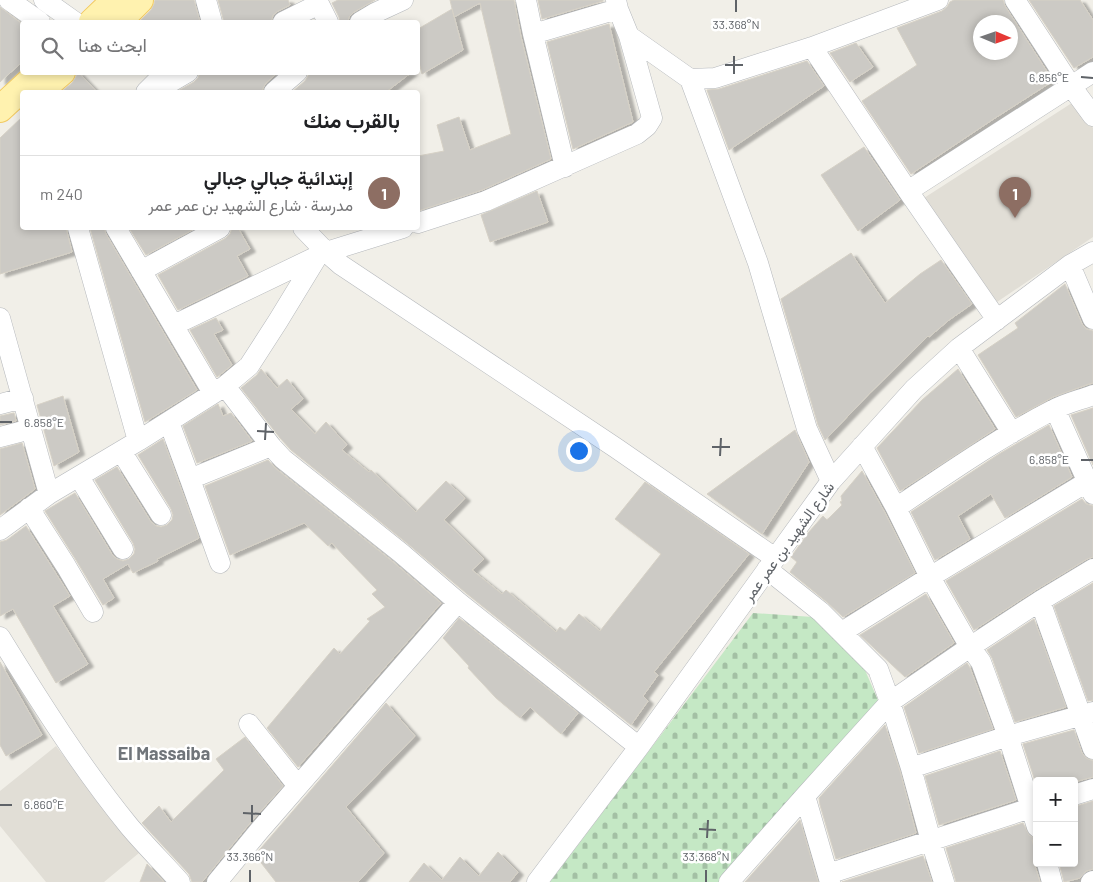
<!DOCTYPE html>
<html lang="ar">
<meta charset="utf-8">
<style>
:root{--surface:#fff;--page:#f6f6f6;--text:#202124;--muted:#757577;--line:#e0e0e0;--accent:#ea4335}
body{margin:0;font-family:Barlow,Vazirmatn,sans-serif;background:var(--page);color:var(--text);direction:rtl}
.controls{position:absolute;right:15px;bottom:15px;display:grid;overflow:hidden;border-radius:5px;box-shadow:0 2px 8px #0003}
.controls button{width:45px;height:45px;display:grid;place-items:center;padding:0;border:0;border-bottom:1px solid var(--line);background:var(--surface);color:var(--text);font:25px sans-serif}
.compass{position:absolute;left:973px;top:15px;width:45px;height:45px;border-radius:50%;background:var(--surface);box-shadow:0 2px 8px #0003;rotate:92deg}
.you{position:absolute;left:578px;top:450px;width:18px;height:18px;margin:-12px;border:4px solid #fff;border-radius:50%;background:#1a73e8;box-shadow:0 0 0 8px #1a73e833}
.badge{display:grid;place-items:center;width:32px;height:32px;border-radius:50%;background:var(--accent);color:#fff;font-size:16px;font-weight:700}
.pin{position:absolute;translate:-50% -41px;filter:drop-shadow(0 1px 2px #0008)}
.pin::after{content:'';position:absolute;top:26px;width:18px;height:15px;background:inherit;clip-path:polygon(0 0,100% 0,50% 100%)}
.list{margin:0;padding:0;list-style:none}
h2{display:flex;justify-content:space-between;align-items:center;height:65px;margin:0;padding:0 20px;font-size:21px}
h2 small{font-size:16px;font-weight:400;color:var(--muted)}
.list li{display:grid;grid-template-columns:32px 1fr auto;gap:15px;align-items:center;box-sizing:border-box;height:75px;padding:0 20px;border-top:1px solid var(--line)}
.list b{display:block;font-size:19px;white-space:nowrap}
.list p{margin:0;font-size:16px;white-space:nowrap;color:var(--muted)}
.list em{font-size:16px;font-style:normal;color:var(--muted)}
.icon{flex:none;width:28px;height:28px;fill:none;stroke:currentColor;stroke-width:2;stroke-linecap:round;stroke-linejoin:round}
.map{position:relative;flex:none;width:1093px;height:882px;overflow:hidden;direction:ltr}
.search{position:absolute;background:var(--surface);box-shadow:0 2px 8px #0003;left:20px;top:20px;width:400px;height:55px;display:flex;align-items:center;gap:12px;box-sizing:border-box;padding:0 18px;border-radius:5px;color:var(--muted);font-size:19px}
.panel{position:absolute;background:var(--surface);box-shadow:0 2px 8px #0003;left:20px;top:90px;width:400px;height:140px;border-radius:5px;direction:rtl}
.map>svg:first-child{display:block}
.education{fill:#e1ded6}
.cemetery{fill:url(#cemetery-stones)}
.building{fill:#cccac5;stroke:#d6d1c6;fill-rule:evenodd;filter:url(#shadow)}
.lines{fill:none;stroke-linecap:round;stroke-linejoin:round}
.minor-casing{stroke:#b5b8bc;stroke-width:21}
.major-casing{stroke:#f2c960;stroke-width:28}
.minor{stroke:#fff;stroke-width:20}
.major{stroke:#fff2af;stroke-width:26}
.ticks{fill:none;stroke:#5f6368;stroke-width:2}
.labels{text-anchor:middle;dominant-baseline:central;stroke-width:5;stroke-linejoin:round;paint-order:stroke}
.street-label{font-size:15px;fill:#5f6368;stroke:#fff}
.quarter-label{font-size:18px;font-weight:bold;fill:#70757a;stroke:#fff}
.ticks-label{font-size:12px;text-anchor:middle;fill:#5f6368;stroke:#fff;stroke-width:5;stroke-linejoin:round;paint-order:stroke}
</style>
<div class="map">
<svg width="1093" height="882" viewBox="0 0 1093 882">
<defs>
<pattern id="cemetery-stones" width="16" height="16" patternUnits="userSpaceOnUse" patternTransform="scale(1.25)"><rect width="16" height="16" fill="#c5e8c5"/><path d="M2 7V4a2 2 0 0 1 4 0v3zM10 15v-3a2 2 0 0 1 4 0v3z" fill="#a3c0a4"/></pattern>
<filter id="shadow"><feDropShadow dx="5.5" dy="3" stdDeviation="1" flood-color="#0004"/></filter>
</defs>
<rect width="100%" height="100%" fill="#f1efe8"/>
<path class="education" d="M1075 101 1093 128V237L997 302 924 198Z
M56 746 139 853 104 882H46L0 826V791Z"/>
<path class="cemetery" d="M753 613 813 617 865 670 880 705 725 882H550Z"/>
<path class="building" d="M155 0H194L200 22H139L151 10 154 4Z
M218 0H288L290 5 278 11 273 15 271 22H224Z
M338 0H375L354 12 349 17 348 22H340L339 17 332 3Z
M450 0H514L521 37 551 159 482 190 418 211V156L444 151 437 125 459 117 470 150 511 134 480 3 454 17Z
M538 0H603V1L542 19Z
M954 0H1003L1005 6 1053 81 992 120 911 174 862 101 917 65 897 28 942 11 947 7 950 2ZM980 22H1010V52H980Z
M1029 0H1080L1093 20V57L1074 68Z
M0 7 22 24V62L0 82Z
M452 9 463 50 422 74 418 58V29Z
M609 24 633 122 573 149 547 42Z
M856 43 873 67 850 82 830 53Z
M807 61 824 86 729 150 707 90 719 89Z
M77 72H78L97 92H61L72 83 76 77Z
M200 72H278L266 83 263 88 262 92H176L194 82 198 78Z
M309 72H412L386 92H292L305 81 308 76Z
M22 117V228H66L72 252 0 274V138Z
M864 147 900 200 858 231 821 175Z
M537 191 548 222 490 242 481 215Z
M90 228H104L106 234 197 390 145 422Z
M129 228H196L146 255Z
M232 228H238L250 249 237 256 248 276 178 310 158 275 226 238 230 234Z
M851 253 885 303 920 274 941 260 972 304 949 320 929 337 928 336 869 394 825 440 818 425 781 299Z
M1065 284 1082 324 1086 329 1093 331V383L1089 384 1053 397 1016 417 978 355 1018 328 1015 323Z
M216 318 223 330 214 334 232 365 217 377 190 330Z
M261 369 277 388 287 379 303 399 291 409 315 434 326 422 347 445 342 450 369 472 371 470 416 512 446 481 465 498 444 520 484 559 472 570 502 594 506 590 556 632 560 627 565 631 579 614 600 631 661 554 615 519 645 482 749 554 654 672 658 675 643 696 648 701 631 725 466 593 408 544 291 450 280 438 241 388 257 375Z
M958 369 995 429 900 491 877 448 922 400Z
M63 396 79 452 54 466 37 405Z
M218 404 223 416 231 413 252 441 197 463 183 426Z
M1093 408V465L1071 415Z
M14 413 16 421 0 425V416Z
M1049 425 1072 477 1005 518 991 494 958 516 970 539 935 560 911 512 999 454Z
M795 430 809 462 762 534 707 494Z
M163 439 199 538 157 559 158 561 133 573 128 564 103 579 114 598 103 605 76 560 45 511 75 493 113 556 117 559 123 561 129 559 134 554 135 549 133 543 95 480 117 467 151 522 156 526 161 527 167 525 172 520 173 515 171 509 138 455Z
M22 443 35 489 0 515V449Z
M268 460 275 468 393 562 441 603 298 767 267 728 334 648 340 654 370 621 367 619 385 607 372 594 377 590 347 559 332 543 328 546 304 523 230 555 205 486Z
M862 471 885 513 915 573 843 617 828 603 790 572 797 562 791 557 808 533 823 516 827 520 842 505 840 502 842 501 841 496Z
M1082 499 1086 504 1093 506V557L1087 559 1034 591 974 630 946 581Z
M26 526 70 596 53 606 88 664 56 683 13 609 0 616V542L7 540Z
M1093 583V700L1088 701 1054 606Z
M926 594 954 643 905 677 860 635Z
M459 618 578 713 561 734 530 707 520 718 496 698 468 668 469 666 443 638Z
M1034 619 1066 707 1015 722 992 658 987 650Z
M0 662 42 735 6 756 0 745Z
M967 663 970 668 993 729 919 753 904 707Z
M386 703 415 736 346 807 384 853 358 882H276L255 855Z
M885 725 900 771 916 833 836 859 820 805 819 798Z
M1074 730 1082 753 1086 758 1093 761V777L1074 782V781H1037V787L1023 744Z
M245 737 283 786 250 823 202 882H192L189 874 142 823 159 806 171 822 224 770 216 759Z
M1000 751 1016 800 939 825 925 776Z
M1093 801V869L1086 871 1080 878 1064 882 1059 863H1074V807Z
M800 820 818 882H745Z
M1023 823 1029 835 1034 838 1037 839V840H1032L1037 858 1035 866 1040 882H956L946 848Z
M498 852 518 872 510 882H409L424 863 442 880 460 857 479 876Z
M923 856 932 882H842Z
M147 864 164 882H140Z"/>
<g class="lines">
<g class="minor-casing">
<path id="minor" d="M9 0 40 22
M44 0 75 22
M206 0 212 22
M526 0 533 34 565 167
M1015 0 1071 86 1093 116
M283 22 319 4 328 22
M360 22 375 13 403 0
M533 34 618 9
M629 36 690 79 758 263 807 429 831 481
M812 47 908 191 997 320
M690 79 715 78 812 47 938 0
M146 92 156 82H171L188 72
M274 92 297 72
M908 191 1093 72
M418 223 486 201 637 134 647 126 652 118 629 36 618 9 616 0
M78 228 138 441
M116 228 213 393
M303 228 326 252 403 228
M1070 265 1093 319
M141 271 220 228
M0 318 49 494
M174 325 326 252 341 265 616 448 775 558
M959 348 1012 433
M225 386 249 366 278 321 317 257
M0 404 23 398
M1055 409 1093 494
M169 422 190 479
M0 437 31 429
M862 446 896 508 930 577 970 647 981 662 1008 736 1037 827
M121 451 161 515
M79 477 123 549
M29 508 66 566 93 612
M896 508C947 474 998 438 1053 410 1066 403 1080 400 1093 395
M0 530 49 494 138 441 225 386 271 446 283 459 401 553 458 602 639 747
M220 563 190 479 271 446
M767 569 821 612 878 669 890 702 911 768 931 841 944 882
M1040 601 1093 749
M842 632 930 577 1087 482
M0 637C40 702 81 767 129 826 145 845 163 863 180 882
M249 724 298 786
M911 768 1008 736 1093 712
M1074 795 1093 789
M805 796 830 882
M1047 863 1052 882
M828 874 1037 806
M217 882 259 831 458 602
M537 882 639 747 831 481 914 389 959 348 1070 265 1093 252
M729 882 805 796 890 702 970 647 1040 601 1093 569
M1091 882 1093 881"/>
</g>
<g class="major-casing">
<path id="major" d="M92 22 115 0
M118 22 140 0
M39 92 62 72
M0 109 40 72"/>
</g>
<use href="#minor" class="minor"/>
<use href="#major" class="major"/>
</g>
<path class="ticks" d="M736 12V0M725 65H743M734 74V56M1081 77 1093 78M0 422H12M257 431 274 432M265 440 266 423M712 447H730M720 456 721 438M1081 460H1093M0 805H12M243 813 261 814M252 822V805M699 829 716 830M707 838 708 820M250 882V870M706 882V870"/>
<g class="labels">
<g class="street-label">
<text transform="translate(788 541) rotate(-54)">شارع الشهيد بن عمر عمر</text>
</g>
<g class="quarter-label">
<text x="164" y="753">El Massaiba</text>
</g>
</g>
<g class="ticks-label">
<text x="736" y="29">33.368°N</text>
<text x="1049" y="82">6.856°E</text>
<text x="44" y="427">6.858°E</text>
<text x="1049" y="464">6.858°E</text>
<text x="44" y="809">6.860°E</text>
<text x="250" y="861">33.366°N</text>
<text x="706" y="861">33.368°N</text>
</g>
</svg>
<div class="controls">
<button>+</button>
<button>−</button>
</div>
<svg class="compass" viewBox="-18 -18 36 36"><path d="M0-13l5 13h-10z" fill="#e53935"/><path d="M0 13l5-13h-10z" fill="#757577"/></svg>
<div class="you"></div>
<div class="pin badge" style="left:1015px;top:218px;background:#8d6e63">1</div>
<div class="search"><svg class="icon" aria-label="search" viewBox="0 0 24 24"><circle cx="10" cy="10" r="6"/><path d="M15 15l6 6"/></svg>ابحث هنا</div>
<section class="panel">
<h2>بالقرب منك<small></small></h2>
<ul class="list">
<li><span class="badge" style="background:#8d6e63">1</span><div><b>إبتدائية جبالي جبالي</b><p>مدرسة · شارع الشهيد بن عمر عمر</p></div><em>240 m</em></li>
</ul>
</section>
</div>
